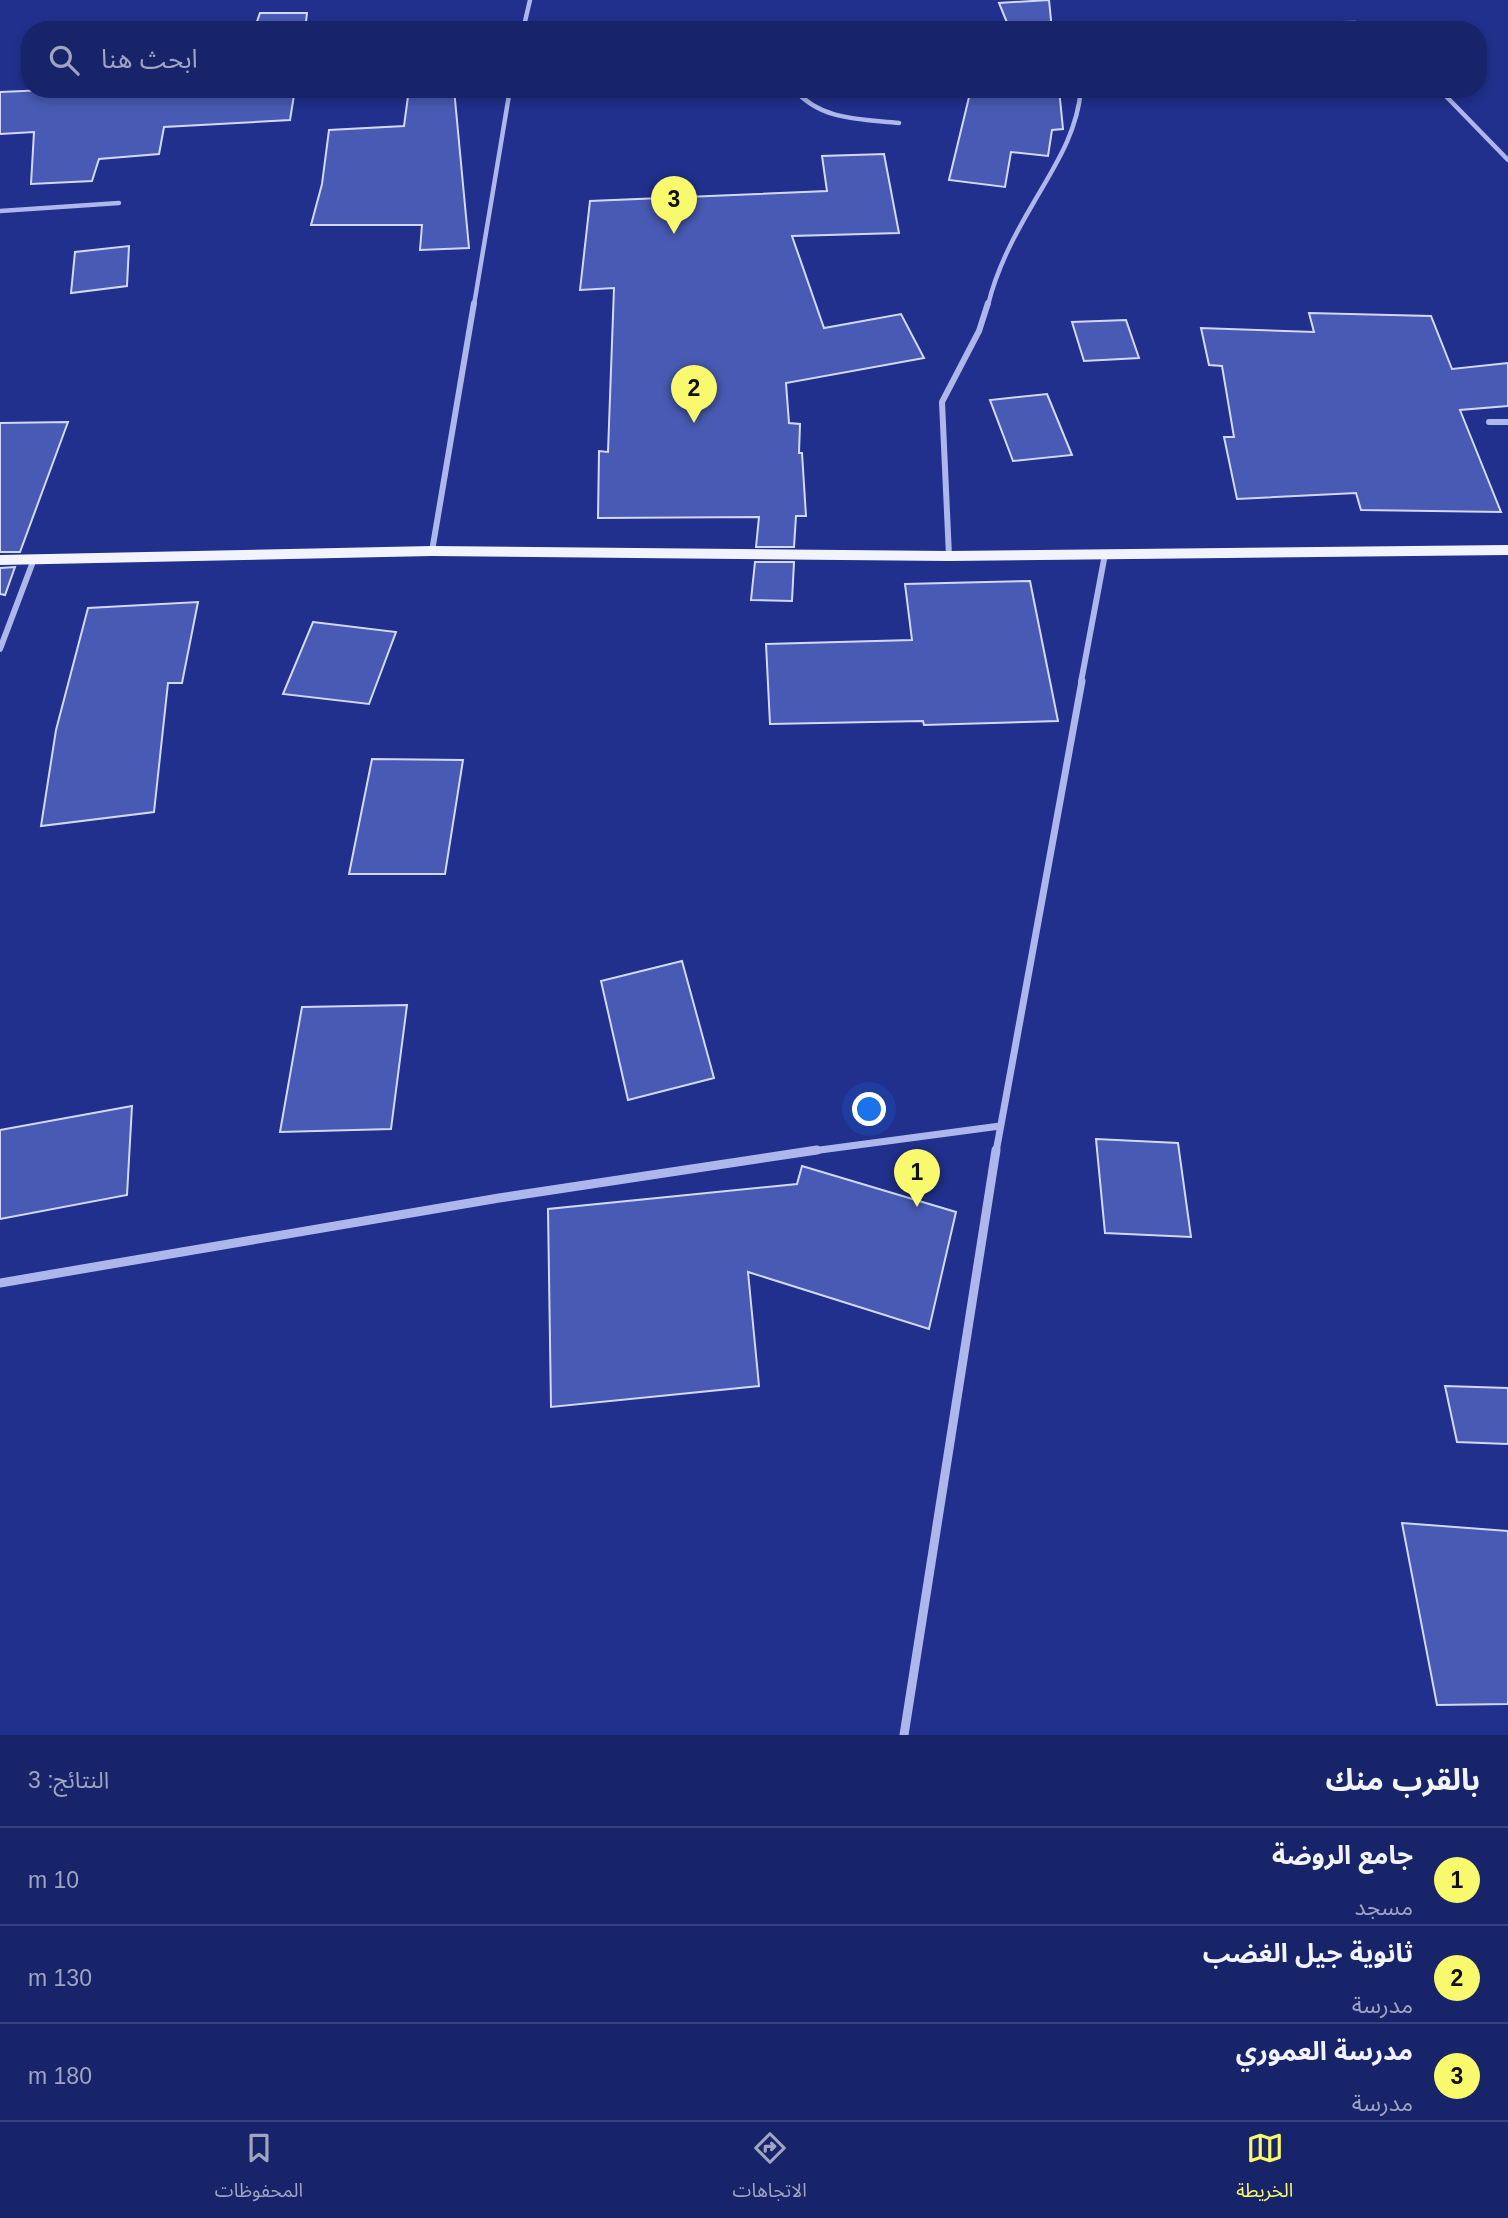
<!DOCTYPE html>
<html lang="ar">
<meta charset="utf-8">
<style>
:root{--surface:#182469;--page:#253071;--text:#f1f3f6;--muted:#9fa4c0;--line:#36417d;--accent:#f9f96d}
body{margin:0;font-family:Arial,"Noto Sans Arabic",sans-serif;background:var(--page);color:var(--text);direction:rtl}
.you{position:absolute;left:870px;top:1110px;width:24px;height:24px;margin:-18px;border:5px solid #fff;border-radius:50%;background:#1a73e8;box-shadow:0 0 0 10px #1a73e833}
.badge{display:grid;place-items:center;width:46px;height:46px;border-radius:50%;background:var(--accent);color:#111;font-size:23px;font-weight:700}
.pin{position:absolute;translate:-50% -58px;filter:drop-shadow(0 2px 4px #0008)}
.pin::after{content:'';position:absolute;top:37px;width:24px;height:21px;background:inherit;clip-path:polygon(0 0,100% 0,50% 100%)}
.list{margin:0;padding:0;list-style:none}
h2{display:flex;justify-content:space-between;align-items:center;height:91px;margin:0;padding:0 28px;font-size:30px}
h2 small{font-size:23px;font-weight:400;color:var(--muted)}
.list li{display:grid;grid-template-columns:46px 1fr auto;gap:21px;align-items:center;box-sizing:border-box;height:98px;padding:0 28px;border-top:2px solid var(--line)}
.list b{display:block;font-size:26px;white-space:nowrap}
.list p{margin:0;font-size:23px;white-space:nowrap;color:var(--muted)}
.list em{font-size:23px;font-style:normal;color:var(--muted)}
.icon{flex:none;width:38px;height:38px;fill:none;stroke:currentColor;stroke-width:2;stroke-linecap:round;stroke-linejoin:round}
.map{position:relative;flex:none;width:1508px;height:1735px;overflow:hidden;direction:ltr}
.search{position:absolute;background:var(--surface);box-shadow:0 4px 10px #0003;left:21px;right:21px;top:21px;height:77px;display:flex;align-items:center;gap:18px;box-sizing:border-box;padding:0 24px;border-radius:28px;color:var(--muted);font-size:26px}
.sheet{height:385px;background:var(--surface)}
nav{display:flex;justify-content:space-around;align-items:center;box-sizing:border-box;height:98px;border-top:2px solid var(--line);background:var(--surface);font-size:19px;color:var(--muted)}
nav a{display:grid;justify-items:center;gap:4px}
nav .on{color:var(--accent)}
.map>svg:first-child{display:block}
.building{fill:#485ab3;stroke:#d2d8f9;stroke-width:2}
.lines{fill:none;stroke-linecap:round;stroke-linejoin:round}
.minor-far3{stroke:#adb7ec;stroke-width:4.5}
.minor-far2{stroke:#adb7ec;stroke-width:6}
.minor-far1{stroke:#adb7ec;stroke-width:7}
.minor{stroke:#adb7ec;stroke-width:9}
.primary{fill:#f2f3fe;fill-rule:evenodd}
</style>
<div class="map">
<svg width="1508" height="1735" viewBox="0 0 1508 1735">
<rect width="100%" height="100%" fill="#20308c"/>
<path class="building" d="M1049 0 1052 30H1010L999 3Z
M260 13H307L305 30H254Z
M71 89H295L290 120 164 127 159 154 99 159 92 181 31 184 34 132 0 134V92Z
M409 89H454L469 248 420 250 422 225H311L322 184 329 130 404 126Z
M971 89H1059L1063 129 1052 130 1048 156 1011 152 1005 187 949 180Z
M884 154 899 233 792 236 824 328 901 314 924 358 786 383 789 423 800 424 799 453H802L806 516H796L794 547H756L759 517 598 518 599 451 608 452 614 288 580 290 590 201 827 191 822 156Z
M129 246 127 286 71 293 75 252Z
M1309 313 1431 316 1452 369 1508 363V406L1460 410 1501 512 1361 510 1356 493 1237 499 1224 437H1234L1222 366 1209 365 1201 328 1314 332Z
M1126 320 1139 358 1084 361 1072 322Z
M1047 394 1072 455 1013 461 990 400Z
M68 422 20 552H0V423Z
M755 562H794L792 601 751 600Z
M15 567 5 595 0 594V568Z
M1030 581 1058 721 924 725 923 721 770 724 766 644 912 640 905 584Z
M198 602 182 683H168L154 812 41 826 56 730 88 608Z
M313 622 396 632 369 704 283 694Z
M372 759 463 760 445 874H349Z
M682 961 714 1078 628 1100 601 981Z
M407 1005 391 1129 280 1132 302 1007Z
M132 1106 127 1195 0 1219V1130Z
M1096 1139 1178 1143 1191 1237 1105 1233Z
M802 1166 956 1212 929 1329 748 1272 759 1386 551 1407 548 1209 797 1184Z
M1445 1386 1508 1388V1444L1457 1442Z
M1402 1523 1508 1531V1704L1437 1705Z"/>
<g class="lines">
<path class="minor-far3" d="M523 30 530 0
M688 30 725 26 745 30
M1100 30 1115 27 1355 23 1380 30
M794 89C821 121 861 119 899 123
M1439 89 1508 160
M0 211 119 203
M474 305 510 89
M988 305C997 268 1015 234 1034 202 1056 164 1077 133 1081 89"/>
<path class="minor-far2" d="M1489 422H1508
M432 551 474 303
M949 556 942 402 979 331 988 303
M0 649 34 559
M1081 682 1105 554"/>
<path class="minor-far1" d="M805 1152 1000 1126
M996 1152 1082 681"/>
<path class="minor" d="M0 1283 499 1198 817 1150
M904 1735 996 1150"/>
<path class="primary" d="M1508 545V555L949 561 432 556 0 565V555L432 546 949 551Z"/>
</g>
</svg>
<div class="you"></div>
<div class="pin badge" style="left:917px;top:1207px">1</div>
<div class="pin badge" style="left:694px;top:423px">2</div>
<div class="pin badge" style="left:674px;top:234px">3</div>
<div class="search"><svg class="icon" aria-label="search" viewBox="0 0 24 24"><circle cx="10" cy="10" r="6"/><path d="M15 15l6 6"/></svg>ابحث هنا</div>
</div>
<section class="sheet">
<h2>بالقرب منك<small>النتائج: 3</small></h2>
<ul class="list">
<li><span class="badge">1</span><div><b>جامع الروضة</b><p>مسجد</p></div><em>10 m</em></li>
<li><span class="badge">2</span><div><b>ثانوية جيل الغضب</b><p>مدرسة</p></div><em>130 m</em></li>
<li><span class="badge">3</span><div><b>مدرسة العموري</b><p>مدرسة</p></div><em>180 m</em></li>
</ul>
</section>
<nav>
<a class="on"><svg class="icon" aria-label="map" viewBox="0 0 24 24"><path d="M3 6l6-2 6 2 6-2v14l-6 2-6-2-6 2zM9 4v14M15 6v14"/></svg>الخريطة</a>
<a><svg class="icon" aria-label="directions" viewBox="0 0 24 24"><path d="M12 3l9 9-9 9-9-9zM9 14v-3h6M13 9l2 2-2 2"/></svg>الاتجاهات</a>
<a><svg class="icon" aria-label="saved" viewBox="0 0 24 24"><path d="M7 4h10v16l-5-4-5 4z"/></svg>المحفوظات</a>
</nav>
